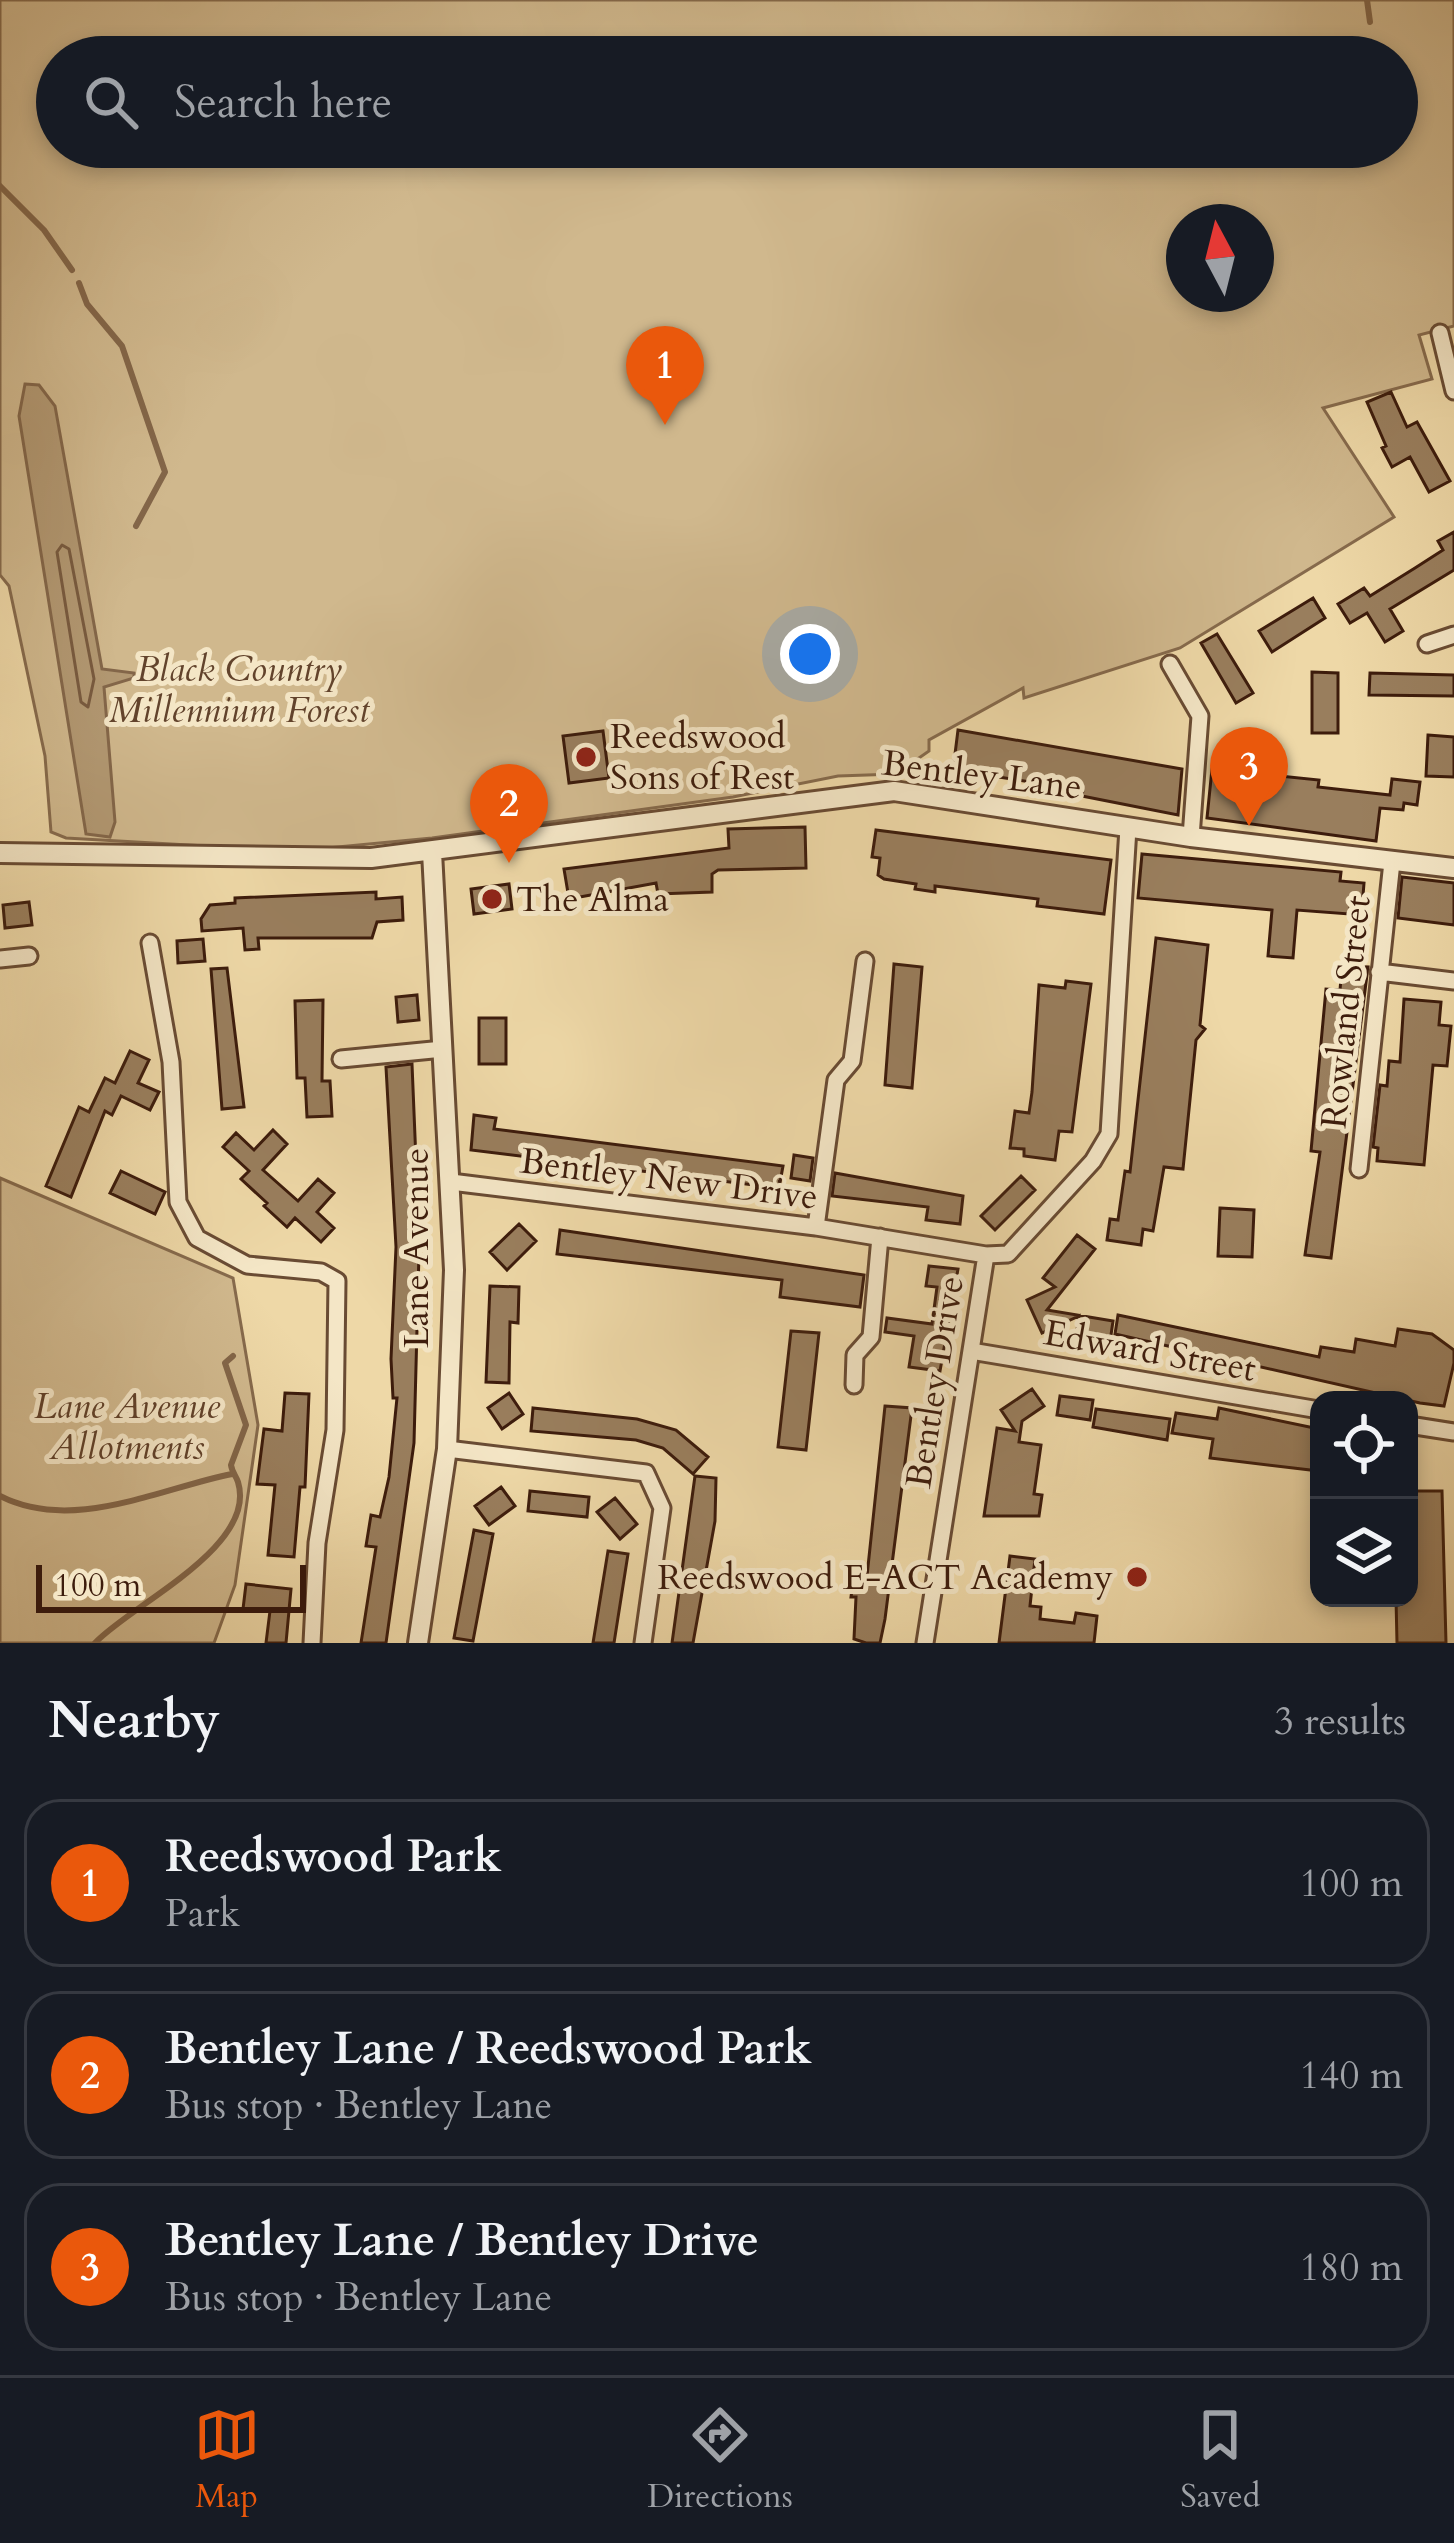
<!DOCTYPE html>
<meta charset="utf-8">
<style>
:root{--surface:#171b24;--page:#20242c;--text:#f1f3f6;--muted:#9ea1a6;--line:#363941;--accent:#ea580c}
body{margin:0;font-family:Cardo,serif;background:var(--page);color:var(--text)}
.controls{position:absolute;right:36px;bottom:36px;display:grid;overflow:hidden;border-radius:24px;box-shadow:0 6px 18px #0003}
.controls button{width:108px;height:108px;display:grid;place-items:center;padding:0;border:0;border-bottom:3px solid var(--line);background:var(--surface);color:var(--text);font:60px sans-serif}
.compass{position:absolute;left:1166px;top:204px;width:108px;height:108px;border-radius:50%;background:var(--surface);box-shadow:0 6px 18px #0003;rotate:353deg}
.scale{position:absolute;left:36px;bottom:30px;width:270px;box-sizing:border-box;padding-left:12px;border:6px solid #3d1c0c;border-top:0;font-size:33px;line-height:42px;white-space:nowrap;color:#3d1c0c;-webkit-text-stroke:9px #f4e6c6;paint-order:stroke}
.you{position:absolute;left:810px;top:654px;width:42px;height:42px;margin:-30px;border:9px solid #fff;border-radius:50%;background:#1a73e8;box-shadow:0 0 0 18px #1a73e833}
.badge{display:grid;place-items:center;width:78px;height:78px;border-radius:50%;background:var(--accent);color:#fff;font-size:39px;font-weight:700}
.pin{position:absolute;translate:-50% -99px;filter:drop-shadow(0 3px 6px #0008)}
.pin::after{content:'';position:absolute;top:63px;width:42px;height:36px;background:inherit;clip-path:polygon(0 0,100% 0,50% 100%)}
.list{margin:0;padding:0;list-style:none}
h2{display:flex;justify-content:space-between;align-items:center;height:156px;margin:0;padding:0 48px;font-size:51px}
h2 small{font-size:39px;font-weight:400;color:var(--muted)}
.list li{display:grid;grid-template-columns:78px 1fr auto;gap:36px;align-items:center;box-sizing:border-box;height:168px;margin:0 24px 24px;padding:0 24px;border:3px solid var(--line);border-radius:36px}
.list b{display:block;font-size:45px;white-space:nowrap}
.list p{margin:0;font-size:39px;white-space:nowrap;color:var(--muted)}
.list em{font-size:39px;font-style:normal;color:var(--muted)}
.icon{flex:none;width:66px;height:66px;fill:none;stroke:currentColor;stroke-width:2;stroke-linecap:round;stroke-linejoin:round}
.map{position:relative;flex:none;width:1454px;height:1643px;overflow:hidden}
.search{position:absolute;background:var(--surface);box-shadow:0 6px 18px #0003;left:36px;right:36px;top:36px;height:132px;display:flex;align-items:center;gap:30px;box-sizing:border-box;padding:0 42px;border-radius:66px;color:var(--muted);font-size:45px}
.sheet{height:732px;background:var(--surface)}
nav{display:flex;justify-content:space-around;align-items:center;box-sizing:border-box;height:168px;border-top:3px solid var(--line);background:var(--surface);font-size:33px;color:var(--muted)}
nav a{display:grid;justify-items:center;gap:6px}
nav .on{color:var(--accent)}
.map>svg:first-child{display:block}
.green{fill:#d0b88d;stroke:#866a4c;stroke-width:3;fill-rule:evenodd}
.water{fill:#b29872;stroke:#836649;stroke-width:3}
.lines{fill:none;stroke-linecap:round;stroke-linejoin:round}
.shore{stroke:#785a3f;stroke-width:3}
.stream{stroke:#836649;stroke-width:6}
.building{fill:#997e5d;stroke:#3d1c0c;stroke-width:3}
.minor-casing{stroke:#694b33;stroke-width:21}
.tertiary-casing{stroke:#694b33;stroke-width:24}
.minor{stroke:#f4e6c6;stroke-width:15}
.tertiary{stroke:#f4e6c6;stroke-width:18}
.poi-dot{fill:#8f2418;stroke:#f4e6c6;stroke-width:4.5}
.labels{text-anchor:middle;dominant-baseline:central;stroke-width:10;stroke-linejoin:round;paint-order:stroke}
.park-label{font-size:36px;font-style:italic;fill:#62432c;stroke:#f4e6c6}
.poi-label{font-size:36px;fill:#3d1c0c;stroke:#f4e6c6;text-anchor:start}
.street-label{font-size:36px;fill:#3d1c0c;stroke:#f4e6c6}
</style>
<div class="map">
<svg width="1454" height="1643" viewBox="0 0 1454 1643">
<rect width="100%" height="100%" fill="#eed8a7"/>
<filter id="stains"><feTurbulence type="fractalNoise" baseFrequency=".00167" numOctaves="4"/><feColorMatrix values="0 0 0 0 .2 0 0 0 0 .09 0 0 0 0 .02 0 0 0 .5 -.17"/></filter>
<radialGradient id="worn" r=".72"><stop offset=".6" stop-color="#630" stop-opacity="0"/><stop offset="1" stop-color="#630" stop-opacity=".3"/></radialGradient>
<path class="green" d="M0 0H1454V326L1419 335 1432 379 1323 408 1394 517 1180 648 1024 698 1023 688 929 740V751L896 774 838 776 733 797 432 838 327 848H241L66 838 51 832 45 756 9 586 0 575ZM57 57H1397V147H57ZM1184 222H1256V294H1184Z
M0 1178 233 1278 258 1425 235 1585 214 1643H0Z"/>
<path class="water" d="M25 384 39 385 55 406 102 669 134 673V678L104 687 115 822 110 837 86 834 19 416Z"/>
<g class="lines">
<path class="shore" d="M62 545 69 549 94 679 88 707 81 702 57 552Z"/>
<path class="stream" d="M1367 0 1370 22
M0 186 44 230 72 270
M79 283 87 304 122 346 165 472 136 526
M0 1496C72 1533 158 1489 232 1474
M95 1643C130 1605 258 1547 238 1482 236 1476 232 1472 231 1465L246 1425 225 1363 233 1356"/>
</g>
<path class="building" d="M1391 392 1407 427 1417 422 1450 481 1429 492 1410 457 1392 467 1382 448 1386 446 1367 402Z
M1454 532V570L1390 609 1403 631 1385 642 1367 613 1350 623 1338 604 1364 588 1370 596 1415 568 1443 550 1438 541Z
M1313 598 1325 618 1272 652 1259 631Z
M1217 634 1253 693 1236 703 1201 643Z
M1312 672 1338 673V733H1312Z
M1370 673 1454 675V696L1369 695Z
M958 730 1182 769 1178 815 1082 796 1083 790 953 770Z
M603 731 609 778 569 783 563 736Z
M1428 735 1454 737V777L1426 776Z
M1212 769 1319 780 1318 787 1390 795 1392 779 1420 782 1417 805 1404 803 1403 810 1380 808 1376 841 1207 818Z
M805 827 806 868 718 870 712 874V892L658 894 656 883 569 899 564 869 729 848 728 829Z
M876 830 1111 860 1104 914 1037 906 1038 899 935 886V892L915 889 916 884 884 879 878 875 880 858 872 857Z
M1142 854 1341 872 1340 881 1364 883 1362 908H1350L1349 914 1297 910 1293 958 1268 956 1272 910 1138 898Z
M1402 877 1454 883V925L1398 918Z
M509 884 512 909 474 914 471 889Z
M376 892V899L402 897 403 920 377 922 372 938H258L259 949 245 950 243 928 202 931 201 919 210 905 235 903V898Z
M29 902 32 925 5 928 3 905Z
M1156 938 1208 945 1200 1025 1205 1029 1196 1040 1183 1169 1164 1167 1153 1231 1143 1229 1141 1245 1107 1240 1110 1219 1118 1220 1125 1171 1130 1172Z
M203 939 205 961 178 963 177 941Z
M894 964 922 967 912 1088 885 1085Z
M1342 966 1368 967 1331 1258 1305 1255 1320 1152 1311 1151 1326 989 1340 990Z
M227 968 244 1107 222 1109 211 969Z
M1066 981 1091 984 1072 1132 1059 1131 1055 1160 1024 1156V1149L1010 1148 1015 1111 1029 1113 1032 1092 1039 985 1065 988Z
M417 995 419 1020 398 1022 396 997Z
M1404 999 1441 1002 1439 1025 1451 1026 1447 1066 1433 1065 1424 1165 1377 1161 1378 1148 1373 1147 1380 1085 1387 1086 1389 1061 1400 1062Z
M323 1000 322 1081H330L332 1116 307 1117 305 1078H297L295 1001Z
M479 1018H506V1064H479Z
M130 1051 149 1060 138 1083 159 1092 150 1110 121 1096 112 1115 105 1111 71 1197 46 1186 79 1107 89 1112 105 1078 115 1083Z
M412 1064 417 1185H411L414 1253H419L414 1443 386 1643H361L376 1547 366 1546 371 1515 380 1517 389 1477 397 1398H393L391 1359 396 1247 386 1067Z
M474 1115 496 1118 494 1129 783 1166 779 1188 471 1150Z
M273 1130 287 1144 263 1170 298 1201 318 1179 334 1193 317 1212 334 1228 321 1242 295 1218 287 1227 264 1206 267 1203 241 1179 249 1171 223 1147 236 1133 254 1150Z
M794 1155 813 1158 810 1181 791 1178Z
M121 1171 165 1192 155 1214 110 1193Z
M835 1173 963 1196 960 1224 926 1220 928 1207 832 1196Z
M1021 1176 1035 1190 995 1230 981 1216Z
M1220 1208 1254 1210 1252 1257 1218 1256Z
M519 1224 536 1241 507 1270 490 1252Z
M560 1230 864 1275 860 1307 780 1297 782 1280 557 1254Z
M1077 1235 1095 1249 1047 1310 1113 1321 1110 1342 1076 1337 1079 1316 1042 1333 1027 1300 1055 1287 1043 1278Z
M929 1266 958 1269 940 1371 909 1367 914 1336 885 1332 887 1318 932 1324 937 1287 926 1286Z
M490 1286 519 1287 518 1323 510 1322 509 1383 486 1382Z
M1118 1315 1319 1357 1321 1347 1354 1352 1356 1339 1395 1346 1398 1329 1432 1334 1454 1350V1363L1444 1406 1420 1403 1115 1334Z
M791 1331 819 1333 806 1450 778 1447Z
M1032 1389 1044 1406 1022 1421 1019 1442 1041 1445 1034 1494 1042 1495 1039 1516H984L997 1428 1015 1431 1001 1410Z
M285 1393 309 1394 305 1487H300L294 1557 268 1555 275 1485 257 1484 264 1429 282 1431Z
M509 1393 523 1414 502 1429 488 1408Z
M1060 1396 1093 1400 1090 1420 1057 1415Z
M885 1406 912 1408 885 1619 880 1643H866L854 1639 856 1597H851L854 1574 867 1576Z
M533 1408 637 1419 676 1430 708 1457 693 1474 663 1448 636 1440 531 1431Z
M1219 1408 1319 1429V1471L1210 1458 1213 1439 1172 1433 1176 1413 1217 1419Z
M1096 1409 1170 1419 1167 1440 1093 1427Z
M695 1476 716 1478 715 1521 693 1643H672Z
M501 1487 515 1506 489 1525 475 1506Z
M530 1491 589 1497 587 1517 528 1511Z
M1409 1491H1442L1446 1643H1397L1396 1598H1409Z
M615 1498 637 1524 620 1539 597 1512Z
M474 1530 493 1534 473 1641 454 1638Z
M608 1551 628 1554 614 1643H593Z
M1010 1556 1035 1559 1030 1606 1041 1607 1040 1619 1074 1623 1076 1613 1097 1616 1094 1643H999Z
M246 1584 291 1589 286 1643H266L270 1611 243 1609Z"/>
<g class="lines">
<g class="minor-casing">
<path id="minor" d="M1440 333 1454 391
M1427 644 1454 635
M1170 664 1200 716 1191 837
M150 943 171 1062 178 1202 197 1238 247 1265 321 1272 337 1281 335 1430 317 1543 312 1643
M0 959 29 956
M1379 972 1454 981
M341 1059 443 1049
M1359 1169 1392 862
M451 1182 816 1227 986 1255
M816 1227 836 1080 852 1061 865 961
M971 1351 1319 1410
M854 1385 855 1355 871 1337 880 1237
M1409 1425 1454 1432
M447 1449 646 1473 662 1508 643 1643
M925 1643 986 1255 1008 1254 1093 1161 1109 1134 1128 828"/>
</g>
<g class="tertiary-casing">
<path id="tertiary" d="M0 853 371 858 894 791 1191 837 1454 868
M418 1643 447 1449 454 1270 432 852"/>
</g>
<use href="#minor" class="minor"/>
<use href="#tertiary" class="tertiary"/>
</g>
<g class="poi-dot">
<circle cx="586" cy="757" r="12"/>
<circle cx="492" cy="899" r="12"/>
<circle cx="1137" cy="1577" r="12"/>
</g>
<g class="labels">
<g class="park-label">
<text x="239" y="669">Black Country<tspan x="239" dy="41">Millennium Forest</tspan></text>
<text x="127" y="1406">Lane Avenue<tspan x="127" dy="41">Allotments</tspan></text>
</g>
<g class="poi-label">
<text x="610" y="736">Reedswood<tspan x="610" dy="41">Sons of Rest</tspan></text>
<text x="516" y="899">The Alma</text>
<text x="1113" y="1577" text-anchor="end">Reedswood E-ACT Academy</text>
</g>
<g class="street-label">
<text transform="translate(982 775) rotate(7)">Bentley Lane</text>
<text transform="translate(1346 1012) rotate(-84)">Rowland Street</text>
<text transform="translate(669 1179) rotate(7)">Bentley New Drive</text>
<text transform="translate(416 1248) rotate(-90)">Lane Avenue</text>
<text transform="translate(1150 1351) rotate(10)">Edward Street</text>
<text transform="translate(935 1382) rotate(-81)">Bentley Drive</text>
</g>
</g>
<rect width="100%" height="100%" filter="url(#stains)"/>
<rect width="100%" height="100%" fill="url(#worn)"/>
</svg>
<div class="controls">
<button><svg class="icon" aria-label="locate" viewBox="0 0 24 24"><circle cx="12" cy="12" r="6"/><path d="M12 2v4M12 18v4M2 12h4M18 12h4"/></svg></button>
<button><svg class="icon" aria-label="layers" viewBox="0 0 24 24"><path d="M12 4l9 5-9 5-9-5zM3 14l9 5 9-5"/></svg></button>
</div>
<svg class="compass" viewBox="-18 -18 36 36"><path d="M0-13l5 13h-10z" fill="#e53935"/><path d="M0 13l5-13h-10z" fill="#9ea1a6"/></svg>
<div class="scale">100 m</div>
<div class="you"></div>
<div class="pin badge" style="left:665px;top:425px">1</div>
<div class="pin badge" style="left:509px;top:863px">2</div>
<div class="pin badge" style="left:1249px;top:826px">3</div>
<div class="search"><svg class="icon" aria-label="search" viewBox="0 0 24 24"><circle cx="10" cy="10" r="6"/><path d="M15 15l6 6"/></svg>Search here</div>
</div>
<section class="sheet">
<h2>Nearby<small>3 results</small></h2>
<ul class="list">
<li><span class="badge">1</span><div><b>Reedswood Park</b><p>Park</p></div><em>100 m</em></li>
<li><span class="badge">2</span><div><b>Bentley Lane / Reedswood Park</b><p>Bus stop · Bentley Lane</p></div><em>140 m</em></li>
<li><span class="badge">3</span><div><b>Bentley Lane / Bentley Drive</b><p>Bus stop · Bentley Lane</p></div><em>180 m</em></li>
</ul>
</section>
<nav>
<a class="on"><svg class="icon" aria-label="map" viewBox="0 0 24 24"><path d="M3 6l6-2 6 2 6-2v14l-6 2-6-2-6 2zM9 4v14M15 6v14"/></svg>Map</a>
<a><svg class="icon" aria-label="directions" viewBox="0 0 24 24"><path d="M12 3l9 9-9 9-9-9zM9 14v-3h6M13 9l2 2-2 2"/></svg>Directions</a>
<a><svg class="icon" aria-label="saved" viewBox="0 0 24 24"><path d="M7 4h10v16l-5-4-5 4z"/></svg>Saved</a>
</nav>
